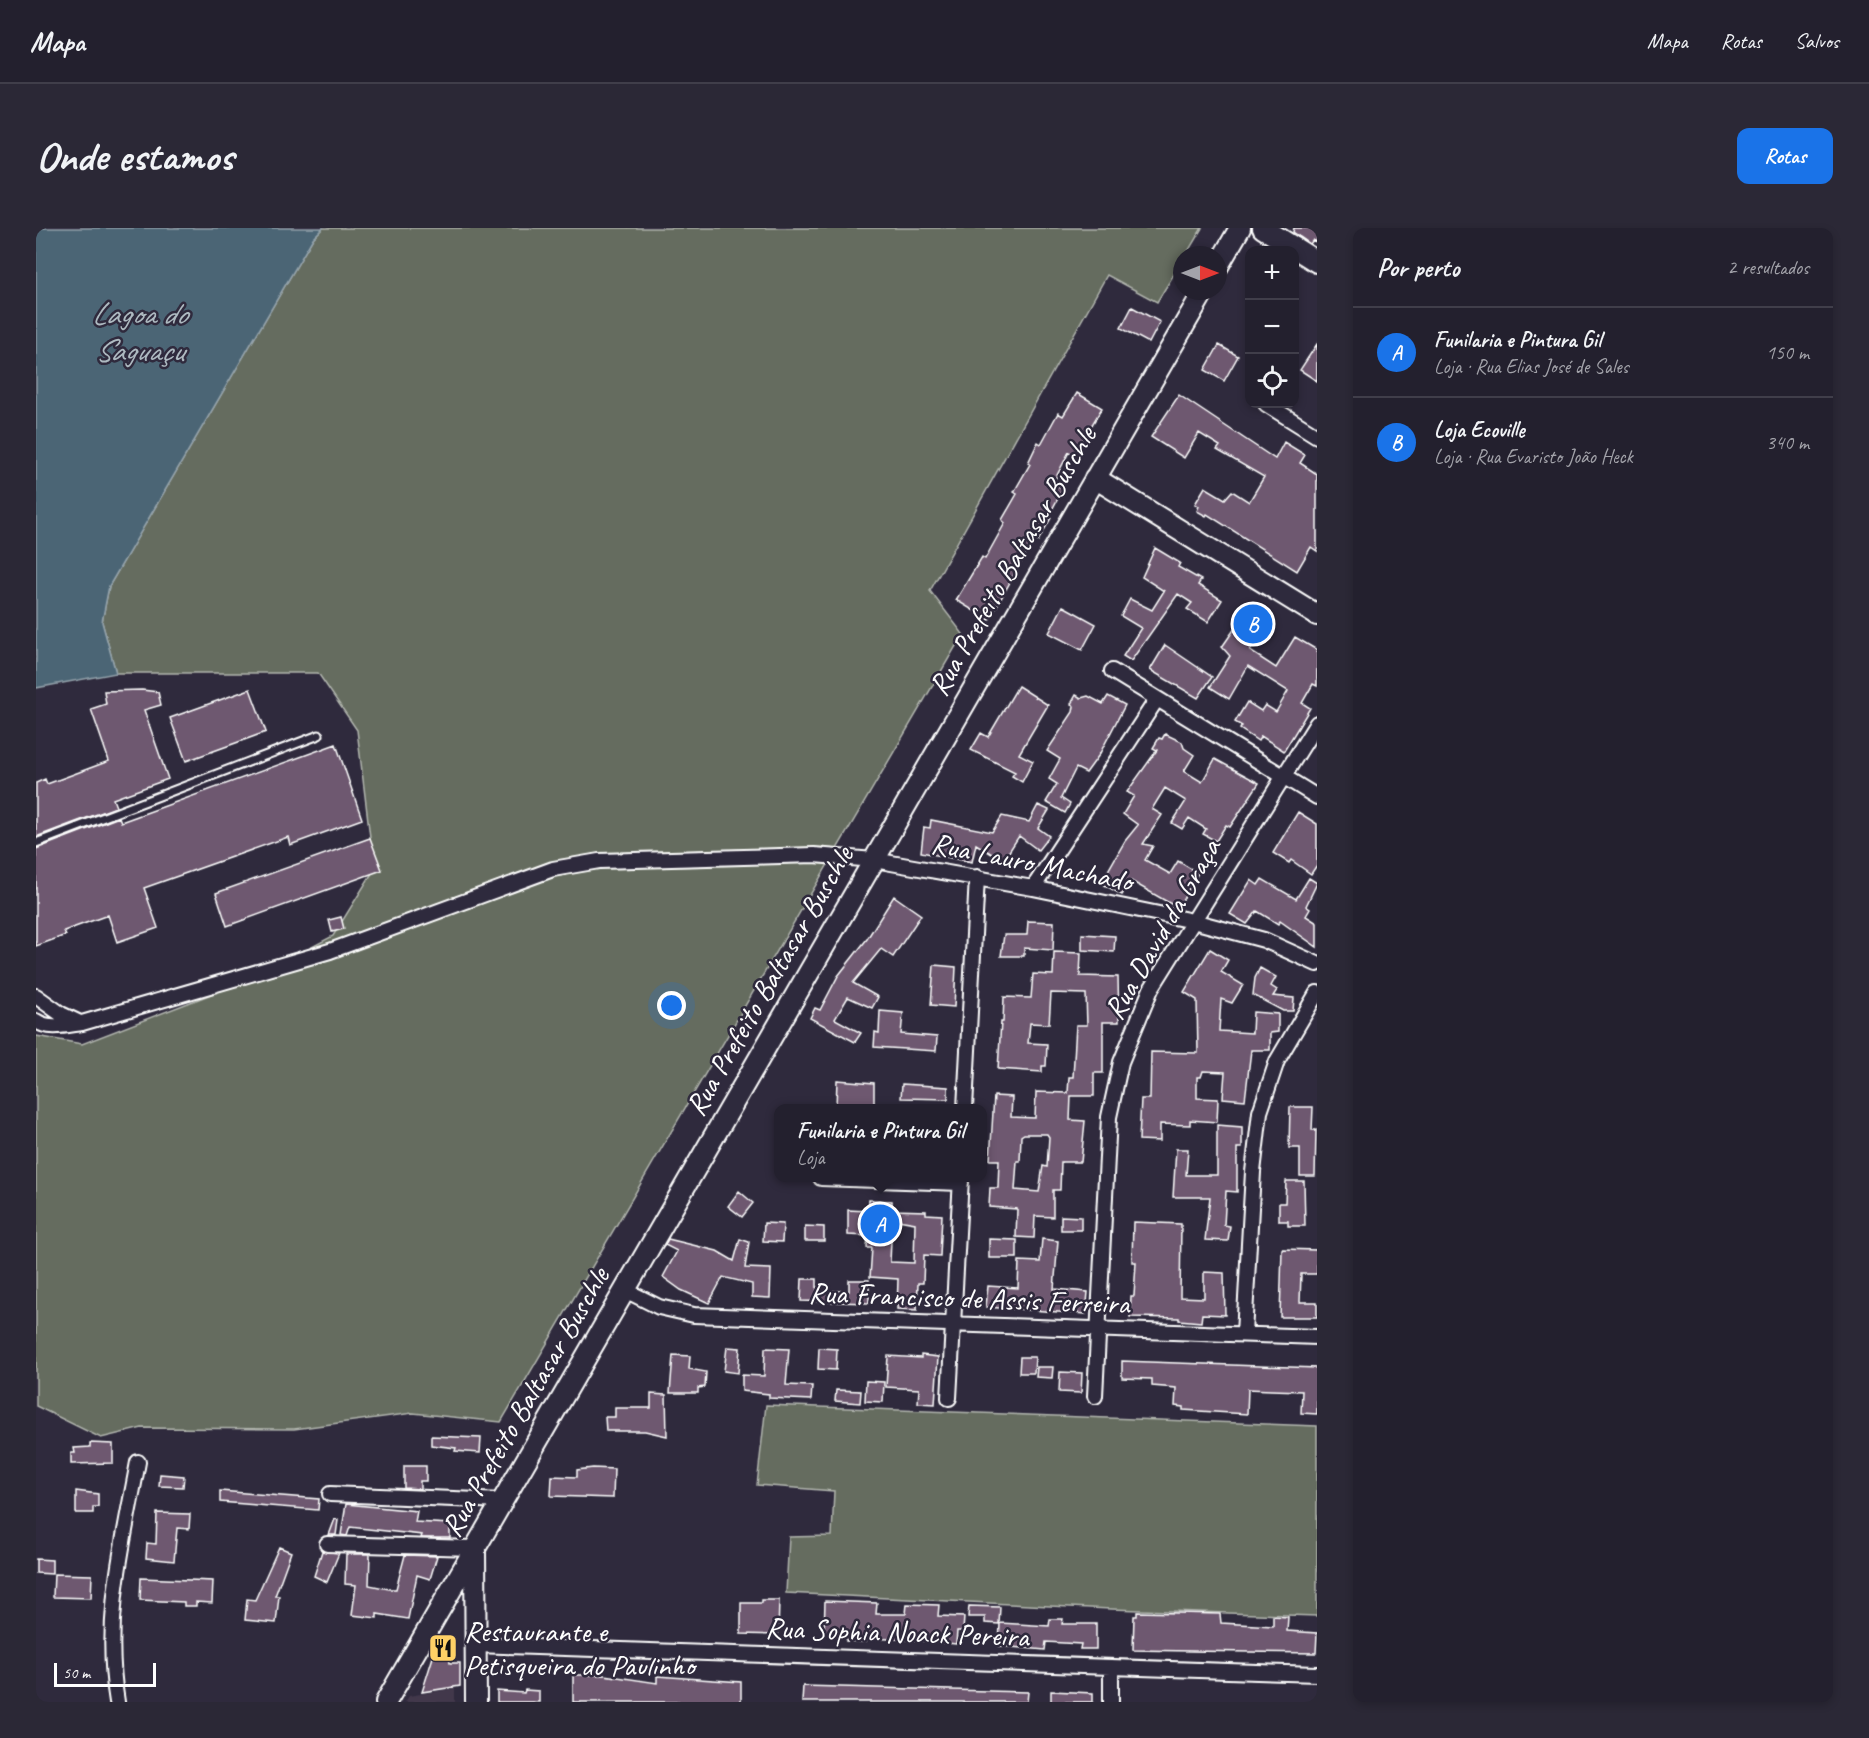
<!DOCTYPE html>
<html lang="pt">
<meta charset="utf-8">
<style>
:root{--surface:#23202e;--page:#2b2836;--text:#f1f3f6;--muted:#a3a3aa;--line:#403e4a;--accent:#1a73e8}
body{margin:0;font-family:Caveat,sans-serif;background:var(--page);color:var(--text)}
.controls{position:absolute;right:18px;top:18px;display:grid;overflow:hidden;border-radius:12px;box-shadow:0 3px 9px #0003}
.controls button{width:54px;height:54px;display:grid;place-items:center;padding:0;border:0;border-bottom:2px solid var(--line);background:var(--surface);color:var(--text);font:30px sans-serif}
.compass{position:absolute;left:1137px;top:18px;width:54px;height:54px;border-radius:50%;background:var(--surface);box-shadow:0 3px 9px #0003;rotate:90deg}
.scale{position:absolute;left:18px;bottom:15px;width:102px;box-sizing:border-box;padding-left:6px;border:3px solid #fff;border-top:0;font-size:16px;line-height:21px;white-space:nowrap;color:#fff;-webkit-text-stroke:4px #2f2a3d;paint-order:stroke}
.you{position:absolute;left:636px;top:778px;width:21px;height:21px;margin:-15px;border:4px solid #fff;border-radius:50%;background:#1a73e8;box-shadow:0 0 0 9px #1a73e833}
.badge{display:grid;place-items:center;width:39px;height:39px;border-radius:50%;background:var(--accent);color:#fff;font-size:20px;font-weight:700}
.pin{position:absolute;translate:-50% -50%;border:3px solid #fff;box-shadow:0 2px 6px #0006}
.popup{position:absolute;left:738px;top:876px;width:213px;height:78px;box-sizing:border-box;display:grid;place-content:center;border-radius:12px;background:var(--surface);filter:drop-shadow(0 2px 4px #0005);font-size:20px;white-space:nowrap;color:var(--muted)}
.popup b{font-size:22px;color:var(--text)}
.popup::after{content:'';position:absolute;left:50%;top:100%;margin-left:-12px;border:12px solid transparent;border-top-color:var(--surface)}
.list{margin:0;padding:0;list-style:none}
h2{display:flex;justify-content:space-between;align-items:center;height:78px;margin:0;padding:0 24px;font-size:26px}
h2 small{font-size:20px;font-weight:400;color:var(--muted)}
.list li{display:grid;grid-template-columns:39px 1fr auto;gap:18px;align-items:center;box-sizing:border-box;height:90px;padding:0 24px;border-top:2px solid var(--line)}
.list b{display:block;font-size:22px;white-space:nowrap}
.list p{margin:0;font-size:20px;white-space:nowrap;color:var(--muted)}
.list em{font-size:20px;font-style:normal;color:var(--muted)}
.icon{flex:none;width:33px;height:33px;fill:none;stroke:currentColor;stroke-width:2;stroke-linecap:round;stroke-linejoin:round}
.map{position:relative;flex:none;width:1281px;height:1474px;overflow:hidden;border-radius:12px}
header{display:flex;align-items:center;gap:36px;box-sizing:border-box;height:84px;padding:0 30px;background:var(--surface);border-bottom:2px solid var(--line)}
header strong{font-size:28px}
nav{display:flex;gap:33px;margin-inline-start:auto;font-size:21px}
.intro{display:flex;align-items:center;justify-content:space-between;box-sizing:border-box;height:144px;padding:0 36px}
h1{margin:0;font-size:42px}
.button{padding:15px 27px;border-radius:12px;background:var(--accent);color:#fff;font-size:21px;font-weight:700}
main{display:flex;gap:36px;padding:0 36px}
aside{flex:1;background:var(--surface);border-radius:12px;box-shadow:0 3px 9px #0003}
.map>svg:first-child{display:block}
.built{fill:#42384c}
.green{fill:#656c5f;stroke:#b2b6af;stroke-width:1.5}
.water{fill:#4c6575;stroke:#94a3ac;stroke-width:1.5}
.building{fill:#6e5970;stroke:#fff;stroke-width:1.5;fill-rule:evenodd}
.lines{fill:none;stroke-linecap:round;stroke-linejoin:round}
.lane-casing{stroke:#fff;stroke-width:11}
.street-casing{stroke:#fff;stroke-width:18}
.secondary-casing{stroke:#fff;stroke-width:24}
.lane{stroke:#2f2a3d;stroke-width:7}
.street{stroke:#2f2a3d;stroke-width:14}
.secondary{stroke:#2f2a3d;stroke-width:20}
.labels{text-anchor:middle;dominant-baseline:central;stroke-width:5;stroke-linejoin:round;paint-order:stroke}
.street-label{font-size:30px;fill:#fff;stroke:#2f2a3d}
.poi-label{font-size:30px;fill:#fff;stroke:#2f2a3d;text-anchor:start}
.water-label{font-size:32px;font-style:italic;fill:#aebac1;stroke:#2f2a3d}
</style>
<header>
<strong>Mapa</strong>
<nav><a>Mapa</a><a>Rotas</a><a>Salvos</a></nav>
</header>
<div class="intro"><h1>Onde estamos</h1><a class="button">Rotas</a></div>
<main>
<div class="map">
<svg width="1281" height="1474" viewBox="0 0 1281 1474">
<rect width="100%" height="100%" fill="#2f2a3d"/>
<filter id="ink" filterUnits="userSpaceOnUse"><feTurbulence type="fractalNoise" baseFrequency=".0167" numOctaves="2"/><feDisplacementMap in="SourceGraphic" scale="12" xChannelSelector="R" yChannelSelector="G"/><feConvolveMatrix kernelMatrix="1 2 1 2 8 2 1 2 1" color-interpolation-filters="sRGB"/></filter>
<g filter="url(#ink)">
<path class="built" d="M419 1460V1474H369L373 1468Z"/>
<path class="green" d="M287 0H1166L1150 27H1146V33L1121 74 1071 47 894 363 927 406 465 1194 377 1185 258 1201 106 1200 65 1210 0 1178V808L46 816 217 750 297 708 338 642 321 502 282 445H80L66 394 73 358 277 10Z
M730 1177 1281 1198V1388L1075 1381 750 1365 753 1309 796 1308 798 1263 721 1257Z"/>
<path class="water" d="M0 0H287L277 10 73 358 66 394 80 445 0 460Z"/>
<path class="building" d="M1258 0H1281V15L1277 12 1274 16 1257 4Z
M1096 79 1124 94 1113 115 1085 100Z
M1281 116V153L1264 142Z
M1183 117 1202 128 1188 153 1169 142Z
M1041 165 1066 180 1038 227 1033 224 1017 255 1027 261 1012 289 1015 290 1002 313 998 311 953 392 920 372 946 329 949 331 969 295 966 292 981 266 978 264 994 236 992 235 1002 214 1005 216 1022 185 1027 188Z
M1143 167 1239 231 1248 214 1269 227 1264 235 1281 246V323L1275 319 1261 343 1171 286 1170 288 1161 283 1163 278 1159 276 1169 259 1189 271 1196 263 1213 274 1228 249 1181 222 1184 218 1163 205 1148 230 1115 209Z
M1119 320 1144 335 1142 339 1165 352 1162 357 1186 372 1172 394 1151 381 1156 375 1142 366 1095 433 1087 428 1105 400 1085 388 1094 371 1116 382 1128 363 1106 349Z
M1215 377 1234 389 1214 423 1240 440 1259 409 1281 422V458L1277 456 1266 475 1274 480 1248 523 1225 508 1222 513 1204 501 1206 498 1199 494 1211 474 1225 483 1229 477 1240 484 1252 463 1212 438 1193 471 1174 459 1194 428 1186 419Z
M1027 378 1060 396 1046 422 1013 405Z
M1129 417 1176 449 1162 470 1114 442Z
M982 458 1012 477 983 526 997 533 986 554 976 548 979 544 935 522 945 505 952 509Z
M214 461 230 504 150 533 134 490Z
M106 462 122 464 125 477 108 482 132 551 77 571 80 579 0 609V555L9 551 11 556 73 533 55 481 70 476 68 463Z
M1040 467 1045 470 1052 468 1067 476 1072 468 1089 477 1063 527 1050 545 1040 540 1025 570 1034 576 1029 585 1010 574 1021 556 1013 551 1024 531 1011 523 1037 484 1038 478 1035 476Z
M1129 506 1146 514 1148 520 1158 527 1148 543 1166 554 1179 531 1223 555 1194 599 1190 597 1180 613 1167 606 1170 601 1153 590 1146 601 1136 595 1150 573 1129 560 1116 581 1126 587 1107 616 1117 618 1109 632 1134 646 1142 633 1162 645 1142 680 1095 653 1086 667 1065 655 1089 613 1102 597 1087 586 1098 568 1091 564 1121 522 1117 520 1123 510 1126 511Z
M300 516 326 591 254 617 252 609 108 660 122 700 81 714 72 687 28 703 30 707 0 718V621L83 589 85 594Z
M1002 577 1013 582 1002 600 1013 608 1002 622 983 608 967 633 940 616 936 634 885 624 888 599 894 600 895 592 956 604 966 588 993 594Z
M1262 584 1281 596V637L1275 646 1255 632 1253 635 1237 625Z
M334 610 346 642 191 698 180 665Z
M1273 650 1281 655 1270 678 1274 681 1270 688 1281 695V719L1244 693 1242 696 1221 683 1211 696 1194 686 1215 652 1222 657 1226 651 1260 671Z
M858 668 885 687 857 729 845 721 817 755 842 769 836 780 812 769 799 791 825 805 819 814 774 790 779 780 784 782 802 748 831 711Z
M305 689 308 701 296 704 293 692Z
M992 693 1018 694 1017 722 988 720V728H965L968 707H991Z
M1046 706 1079 708 1078 724 1046 722Z
M1174 721 1192 732 1185 744 1207 757 1196 775 1185 771 1183 803 1216 805 1217 784 1242 786V804L1234 805V822H1215L1209 872 1187 870 1189 844 1167 843 1165 849H1161V870L1182 871 1181 894 1154 892V897L1124 896V913L1103 912 1105 871H1114L1115 824 1162 825 1161 772 1148 764Z
M1018 724 1045 725 1044 748 1082 749 1083 794H1067V845H1058V868H1035L1034 892 1049 893 1045 934H1025L1024 962H1017V989L999 988 998 1010 980 1009 981 981 953 979 954 960H962L963 932H954L958 868 976 869 975 889 999 890 1000 864 1032 865 1033 849H1037L1040 797H1051L1050 766 1015 765 1013 796 994 795 992 815 1011 816 1010 838H1006V844L962 841 965 794H967L968 769 995 770 997 746 1017 747ZM988 906H1011L1013 909 1011 939 1007 938 1003 964 979 962 981 933H984L985 908Z
M898 737 920 739 918 779 895 777Z
M1224 740 1240 749 1235 758 1241 762 1237 768 1258 770 1257 783H1247L1217 767 1219 750Z
M844 783 867 785 865 806 901 809 900 823 838 819 839 804 843 805Z
M801 852 838 855V880L800 879Z
M866 856 912 859V871L865 870Z
M1254 879H1277L1276 902H1280L1279 948H1264V920H1253Z
M1181 897 1206 899V920H1201V964L1190 963 1188 997 1194 998 1192 1013 1169 1012 1174 969H1137L1140 921H1152L1150 947H1181Z
M1250 953H1268L1269 998H1252V993H1243V975H1249Z
M703 963 717 975 706 989 692 978Z
M833 972 856 973V982L890 983V986L906 987 904 1028 888 1027 887 1055H882L881 1082 861 1081 862 1051 834 1049 836 1020H831L832 1008 812 1007V982L832 983ZM856 991 879 995 878 1035 854 1034Z
M1025 988 1045 989V1002H1025Z
M1097 994 1145 996 1144 1069 1168 1070V1044L1188 1045 1189 1087 1166 1086 1165 1094 1143 1092V1090L1094 1089 1095 1068H1098L1100 1034H1096Z
M728 995 747 996 746 1014 727 1013Z
M769 998 788 999V1013H769Z
M632 1011 681 1023 698 1033 704 1011 713 1014 709 1040 735 1041 734 1070 716 1069V1056L687 1049 673 1075 645 1062 627 1049 641 1023 629 1017Z
M953 1011 981 1012V1030H953Z
M1006 1011 1022 1013 1018 1061 1052 1064 1050 1086 950 1079 952 1058 982 1060 983 1033 1004 1034Z
M1246 1021 1281 1022V1046H1265L1264 1074H1281V1089H1244Z
M766 1051H781V1062L790 1063H813V1052H833V1075L765 1073Z
M691 1119 704 1120 702 1145 688 1143Z
M729 1120 753 1121 750 1157 776 1158 775 1172 733 1170V1166L706 1163V1147L728 1148Z
M783 1120 801 1121 800 1142 782 1141Z
M637 1127 654 1128 653 1141 670 1144 669 1159 662 1160V1165H634Z
M885 1127 902 1129 899 1176 882 1175 883 1161 850 1159 852 1128 885 1130Z
M984 1129H999L998 1145H983Z
M1086 1133 1281 1140V1186L1265 1185 1266 1163 1235 1162 1212 1161 1211 1186 1147 1182V1179L1139 1178 1140 1160 1116 1158V1151L1086 1150Z
M1001 1139H1017L1016 1150 1000 1149Z
M1024 1144 1046 1145 1045 1165 1023 1164Z
M830 1153 848 1154 847 1174 829 1173Z
M800 1162 825 1163 824 1175 799 1173Z
M615 1166 630 1167 631 1208 609 1203H570L569 1189H579V1180H615Z
M395 1208 445 1210 444 1225 419 1223 420 1220 395 1217Z
M54 1215 77 1216V1235L35 1236V1225H39L38 1220 54 1219Z
M368 1238H390V1253H384V1261L368 1260Z
M557 1240 578 1241 577 1270 515 1268 516 1248 541 1249V1242Z
M124 1246 148 1248 147 1259 123 1258Z
M40 1263 62 1266V1279H57V1285H40Z
M184 1263 283 1271 282 1282 184 1274Z
M310 1276 381 1283 379 1294 414 1296V1310H385L386 1307 314 1299 311 1308 305 1307Z
M121 1285 154 1286 153 1301 141 1300 138 1333 110 1330 111 1315 120 1316Z
M299 1291 302 1292 300 1307H293Z
M243 1319 255 1324 239 1368H243L240 1395 209 1392 211 1371 219 1372Z
M286 1323 303 1325 291 1354 278 1348Z
M310 1326H334L333 1357 353 1361H360L369 1327 401 1328 394 1351 381 1347 372 1391 341 1386V1390L316 1387 320 1357 309 1356Z
M0 1331 16 1332V1346L0 1345Z
M18 1346 56 1347 55 1370 17 1369Z
M105 1350 177 1353 176 1375 160 1374V1378H148V1374L104 1372Z
M726 1372H743L742 1407 705 1406V1375H726Z
M789 1373 841 1375 840 1386H870L871 1376 903 1377 902 1388 928 1389 927 1403H921L920 1416 879 1412 830 1410V1414L810 1413 811 1406H788Z
M933 1378 964 1379 963 1396 949 1395V1389H932Z
M1101 1384 1184 1386 1185 1395 1237 1398V1388L1252 1389 1251 1403 1281 1405 1280 1425 1097 1422 1098 1388H1101Z
M1014 1391H1027L1026 1396H1060V1421H1044L1045 1416 1010 1414 1009 1422 963 1418 964 1395 1013 1398Z
M397 1429H413L414 1435H424V1458L386 1464Z
M537 1447H568L621 1455V1448L705 1454V1474H537Z
M767 1458 992 1464 991 1474H766Z
M489 1462 503 1463V1474H461V1463L488 1465Z
M1015 1463 1057 1465V1474H1015Z"/>
<g class="lines">
<g class="lane-casing">
<path id="lane" d="M0 615 283 507"/>
</g>
<g class="street-casing">
<path id="street" d="M1230 176 1281 208
M1076 443 1281 569
M997 660 1121 471
M0 768 25 786 44 795
M0 793C13 802 31 797 46 795L294 723 517 641 563 633 778 627 838 632 997 660 1157 693 1228 712 1281 736
M929 880 941 649
M785 950 925 955
M589 1062 623 1079 658 1087 1281 1109
M1208 1106 1217 944 1224 884 1241 833 1281 765
M1059 1168 1073 889 1085 834 1115 761 1281 495
M913 1170 925 950
M294 1266 467 1273
M291 1316 439 1320
M440 1417 1281 1446
M1075 1439V1474
M81 1474C67 1391 87 1316 102 1234"/>
</g>
<g class="secondary-casing">
<path id="secondary" d="M1227 0 1281 34
M1182 38 1204 0
M1059 250 1281 387
M439 1321 440 1474
M350 1474 1168 63"/>
</g>
<use href="#lane" class="lane"/>
<use href="#street" class="street"/>
<use href="#secondary" class="secondary"/>
</g>
</g>
<defs>
<g id="restaurant-square" transform="scale(1.5)"><rect x="-9" y="-9" width="18" height="18" rx="4" fill="#ffd166" stroke="#2f2a3d"/><path d="M-5-6h1v4h1v-4h1v4h1v-4h1v5L-1.5 .5V6h-2V.5L-5-1ZM5-6V6H3V1.5H1.5Q1.5-4 5-6Z" fill="#111"/></g>
</defs>
<g fill-rule="evenodd">
<use href="#restaurant-square" x="407" y="1420"/>
</g>
<g class="labels">
<g class="street-label">
<text transform="translate(976 333) rotate(-60)">Rua Prefeito Baltasar Buschle</text>
<text transform="translate(996 634) rotate(11)">Rua Lauro Machado</text>
<text transform="translate(1126 701) rotate(-60)">Rua David da Graça</text>
<text transform="translate(733 753) rotate(-60)">Rua Prefeito Baltasar Buschle</text>
<text transform="translate(933 1070) rotate(2)">Rua Francisco de Assis Ferreira</text>
<text transform="translate(489 1174) rotate(-60)">Rua Prefeito Baltasar Buschle</text>
<text transform="translate(861 1404) rotate(2)">Rua Sophia Noack Pereira</text>
</g>
<g class="poi-label">
<text x="428" y="1403">Restaurante e<tspan x="428" dy="34">Petisqueira do Paulinho</tspan></text>
</g>
<g class="water-label">
<text x="103" y="85">Lagoa do<tspan x="103" dy="37">Saguaçu</tspan></text>
</g>
</g>
</svg>
<div class="controls">
<button>+</button>
<button>−</button>
<button><svg class="icon" aria-label="locate" viewBox="0 0 24 24"><circle cx="12" cy="12" r="6"/><path d="M12 2v4M12 18v4M2 12h4M18 12h4"/></svg></button>
</div>
<svg class="compass" viewBox="-18 -18 36 36"><path d="M0-13l5 13h-10z" fill="#e53935"/><path d="M0 13l5-13h-10z" fill="#a3a3aa"/></svg>
<div class="scale">50 m</div>
<div class="you"></div>
<div class="pin badge" style="left:844px;top:996px">A</div>
<div class="popup"><b>Funilaria e Pintura Gil</b>Loja</div>
<div class="pin badge" style="left:1217px;top:396px">B</div>
</div>
<aside>
<h2>Por perto<small>2 resultados</small></h2>
<ul class="list">
<li><span class="badge">A</span><div><b>Funilaria e Pintura Gil</b><p>Loja · Rua Elias José de Sales</p></div><em>150 m</em></li>
<li><span class="badge">B</span><div><b>Loja Ecoville</b><p>Loja · Rua Evaristo João Heck</p></div><em>340 m</em></li>
</ul>
</aside>
</main>
